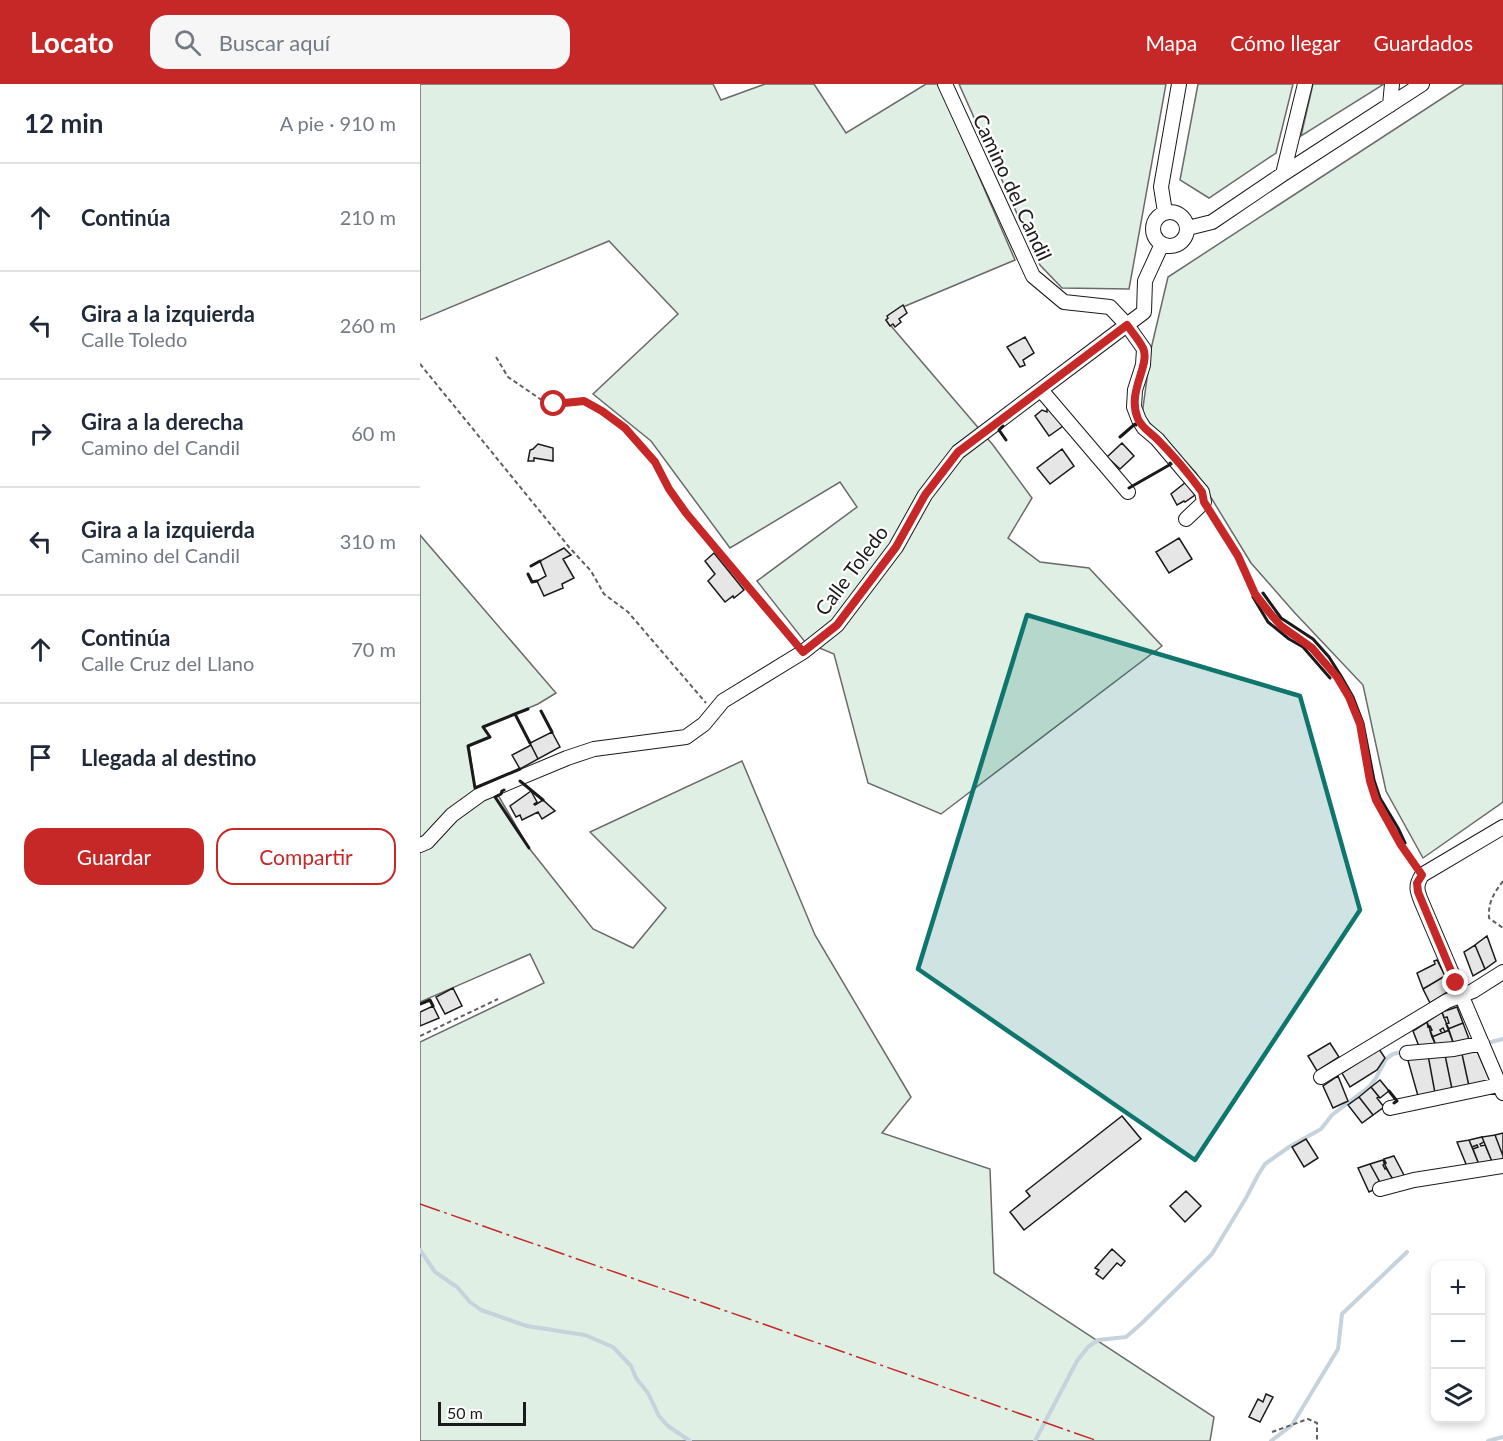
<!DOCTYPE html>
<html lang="es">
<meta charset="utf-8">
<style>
:root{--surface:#fff;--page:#f6f6f7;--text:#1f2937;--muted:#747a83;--line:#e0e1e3;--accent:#c62828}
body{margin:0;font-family:Lato,sans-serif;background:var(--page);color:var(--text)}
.controls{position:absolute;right:18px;bottom:18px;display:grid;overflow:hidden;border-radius:12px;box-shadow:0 3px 9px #0003}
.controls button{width:54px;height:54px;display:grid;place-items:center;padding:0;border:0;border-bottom:2px solid var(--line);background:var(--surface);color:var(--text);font:30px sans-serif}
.scale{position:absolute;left:18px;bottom:15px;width:88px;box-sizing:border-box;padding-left:6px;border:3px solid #1a1a1a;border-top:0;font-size:16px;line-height:21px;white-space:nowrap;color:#1a1a1a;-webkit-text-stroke:4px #fff;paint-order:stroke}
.stop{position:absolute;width:18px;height:18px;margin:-14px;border:4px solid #c62828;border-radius:50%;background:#fff}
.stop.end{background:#c62828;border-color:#fff;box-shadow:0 2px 6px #0008}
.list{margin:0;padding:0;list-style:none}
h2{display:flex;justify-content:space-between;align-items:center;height:78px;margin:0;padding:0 24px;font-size:26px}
h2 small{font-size:20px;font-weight:400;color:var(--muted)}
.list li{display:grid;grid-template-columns:39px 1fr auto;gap:18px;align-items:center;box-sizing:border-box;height:108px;padding:0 24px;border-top:2px solid var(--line)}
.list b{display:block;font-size:22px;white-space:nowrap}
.list p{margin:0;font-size:20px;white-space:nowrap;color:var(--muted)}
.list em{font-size:20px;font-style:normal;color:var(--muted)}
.actions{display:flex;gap:12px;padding:18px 24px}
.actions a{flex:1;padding:14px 0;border:2px solid var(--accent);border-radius:18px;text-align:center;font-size:21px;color:var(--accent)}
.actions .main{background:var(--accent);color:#fff}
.icon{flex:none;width:33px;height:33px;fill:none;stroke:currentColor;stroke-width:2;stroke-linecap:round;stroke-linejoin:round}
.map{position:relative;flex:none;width:1083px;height:1357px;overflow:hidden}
header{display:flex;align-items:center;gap:36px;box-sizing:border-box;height:84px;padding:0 30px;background:var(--accent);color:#fff}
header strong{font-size:28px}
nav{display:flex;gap:33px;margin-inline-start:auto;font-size:21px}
.search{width:420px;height:54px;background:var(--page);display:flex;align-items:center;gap:15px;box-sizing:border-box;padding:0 21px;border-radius:18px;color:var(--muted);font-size:22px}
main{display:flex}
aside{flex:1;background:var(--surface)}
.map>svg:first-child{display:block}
.green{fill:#e0efe3;stroke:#6a6a6a;stroke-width:1.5}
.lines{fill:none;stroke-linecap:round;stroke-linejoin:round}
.stream{stroke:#c6d2dc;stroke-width:4}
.building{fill:#e6e6e6;stroke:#1a1a1a;stroke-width:1.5}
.minor-casing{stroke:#1a1a1a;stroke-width:16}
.path{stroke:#5f5f5f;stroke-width:2;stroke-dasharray:4.5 3;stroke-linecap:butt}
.minor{stroke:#fff;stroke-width:14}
.wall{stroke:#1a1a1a;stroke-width:3}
.power{stroke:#c62828;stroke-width:1.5;stroke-dasharray:21 4.5 3 4.5;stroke-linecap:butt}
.route{stroke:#c62828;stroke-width:8}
.marked{fill:#0f766e;fill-opacity:0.2;stroke:#0f766e;stroke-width:4.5;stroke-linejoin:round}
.labels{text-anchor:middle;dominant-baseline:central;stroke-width:4.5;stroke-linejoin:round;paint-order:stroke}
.street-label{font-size:20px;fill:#1a1a1a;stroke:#fff}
</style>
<header>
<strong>Locato</strong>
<div class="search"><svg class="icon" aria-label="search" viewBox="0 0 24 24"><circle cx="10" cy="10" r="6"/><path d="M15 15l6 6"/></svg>Buscar aquí</div>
<nav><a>Mapa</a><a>Cómo llegar</a><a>Guardados</a></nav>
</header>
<main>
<aside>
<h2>12 min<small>A pie · 910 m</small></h2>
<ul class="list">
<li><svg class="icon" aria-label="ahead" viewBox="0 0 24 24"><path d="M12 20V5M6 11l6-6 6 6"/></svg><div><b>Continúa</b></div><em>210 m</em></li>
<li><svg class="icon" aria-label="left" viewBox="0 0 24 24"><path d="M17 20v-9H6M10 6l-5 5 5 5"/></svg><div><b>Gira a la izquierda</b><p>Calle Toledo</p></div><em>260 m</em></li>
<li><svg class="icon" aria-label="right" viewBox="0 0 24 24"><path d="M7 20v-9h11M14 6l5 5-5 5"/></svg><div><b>Gira a la derecha</b><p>Camino del Candil</p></div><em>60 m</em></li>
<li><svg class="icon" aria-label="left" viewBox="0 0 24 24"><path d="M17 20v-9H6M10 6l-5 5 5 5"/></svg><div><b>Gira a la izquierda</b><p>Camino del Candil</p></div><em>310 m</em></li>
<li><svg class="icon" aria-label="ahead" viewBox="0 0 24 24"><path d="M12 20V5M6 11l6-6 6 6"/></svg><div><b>Continúa</b><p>Calle Cruz del Llano</p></div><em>70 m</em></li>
<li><svg class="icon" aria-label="arrive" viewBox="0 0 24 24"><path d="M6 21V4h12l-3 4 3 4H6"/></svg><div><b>Llegada al destino</b></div></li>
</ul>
<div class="actions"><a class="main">Guardar</a><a>Compartir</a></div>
</aside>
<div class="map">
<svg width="1083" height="1357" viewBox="0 0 1083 1357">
<rect width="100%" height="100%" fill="#fff"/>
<path class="green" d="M0 0H293L301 16 345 0H394L426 49 506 0H519L595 176 483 223 466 236 573 361 612 414 588 454 620 478 669 484 742 562 521 730 448 699 414 570 385 558 337 497 437 423 420 398 310 464 231 357 173 310 258 230 189 157 0 236Z
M539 0H746L709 205 642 204 620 181Z
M778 0H873L856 69 789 114 760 96Z
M893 0H964L881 52Z
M1044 0H1083V718L1003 774 966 707 943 601 874 528 831 479 776 389 722 331 731 265 748 193Z
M0 451 136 609 118 620 63 643 70 653 49 662 55 704 75 713 78 711 109 764 173 845 213 864 246 824 170 748 322 677 395 851 491 1013 462 1049 570 1085 574 1189 794 1333 790 1357H0V958L124 899 110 870 0 918Z"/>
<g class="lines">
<path class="stream" d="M1071 958 1083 955
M0 1166 15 1188 37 1203 50 1218 61 1226 107 1242 165 1251 193 1263 211 1282 216 1294 228 1309 239 1332 248 1342 270 1357
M615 1357 657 1277 668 1263 678 1256 706 1253 722 1239 792 1170 826 1114 838 1091 845 1080 869 1063 901 1045 912 1031 950 1002 956 994 966 975 973 970 985 967
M851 1357 872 1341 918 1265 922 1230 987 1168
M1068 1357 1083 1353"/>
</g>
<path class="building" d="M483 221 487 229 479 235 481 238 475 243 473 240 470 242 466 236 468 234 467 232Z
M605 253 614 269 603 276 605 281 600 283 587 263Z
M627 325H632L646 340 629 352 615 332 622 326 627 328Z
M702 359 714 372 700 385 687 373Z
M118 360 133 364V377L114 374V377H108L110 366 113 365Z
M642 365 654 382 630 400 617 384Z
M766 398 775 411 765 418 764 417 757 421 751 410Z
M759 454 772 475 749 489 736 468Z
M144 464 151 471 143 475 154 494 142 500 143 504 124 512 117 497 126 492 120 477Z
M294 469 324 506 314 514 313 512 305 518 288 497 295 490 285 477Z
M132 648 140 663 118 675 110 659Z
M111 661 118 675 100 685 92 671Z
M111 707 117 718 114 720 115 721 123 716 135 727 122 735 118 728 102 736 100 731 96 733 90 722Z
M1067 852 1076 877 1065 885 1055 861Z
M1055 861 1065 885 1053 892 1044 868Z
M1017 876 1025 892 1003 905 997 889 1015 880 1014 877Z
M1025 892 1031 906 1010 919 1003 905Z
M33 904 42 922 25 930 16 913Z
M13 922 19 934 0 942V928Z
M1037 923 1043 939 1028 945 1026 940 1029 939 1027 933 1024 934 1022 928Z
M1022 928 1029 946 1025 948 1023 944 1020 946 1022 949 1012 953 1010 947 1012 946 1010 942 1008 943 1007 938Z
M1007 938 1017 964 1000 965 993 947Z
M1043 939 1049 955 1034 961 1028 945Z
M1029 946 1034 961 1017 964 1012 953Z
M910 959 919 973 897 987 888 972Z
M959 965 965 974 957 986 930 1003 922 989Z
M1057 967 1070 997 1049 1002 1042 970Z
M1042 970 1049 1002 1032 1005 1025 971Z
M1008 971H1025L1032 1005 1015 1009Z
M1008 971 1015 1009 998 1012 987 973Z
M918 992 928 1017 913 1024 903 1002Z
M960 996 969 1007 960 1014 951 1003Z
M951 1003 959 1013 957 1014 964 1023 953 1031 939 1013Z
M939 1013 953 1031 942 1039 928 1021Z
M702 1032 721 1055 604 1146 590 1128 610 1112 606 1107Z
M1083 1049V1072L1075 1051Z
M1075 1051 1083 1072V1079L1073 1080 1062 1053Z
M1062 1053 1064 1058 1060 1060 1061 1062 1065 1061 1073 1080 1060 1083 1053 1065 1058 1063 1057 1061 1052 1063 1049 1056Z
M886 1055 898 1074 884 1083 872 1063Z
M1049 1056 1060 1083 1048 1085 1037 1058Z
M974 1072 986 1095 974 1098 964 1079H966L964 1075Z
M963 1076 965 1080 963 1081 965 1085 966 1084 974 1097 962 1102 950 1080Z
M950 1080 962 1102 949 1108 938 1084Z
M766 1107 781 1122 765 1138 750 1122Z
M692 1165 705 1177 701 1182 697 1179 683 1195 676 1190 679 1186 675 1184Z
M846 1310 853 1313 840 1338 829 1333 838 1315 843 1318Z"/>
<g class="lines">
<g class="minor-casing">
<path id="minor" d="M525 0 613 192 644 218 690 223 707 241 724 265 723 281 715 306 714 323 719 336 724 344 737 355 782 408 784 418 766 435
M970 21 972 0
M863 90 885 0
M733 145a17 17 0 1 1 34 0a17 17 0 1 1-34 0Z
M745 128 741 103 759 0
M768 144 792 138 863 90 1002 0
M621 306 708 408
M1083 743 1002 791C995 802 997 807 1002 819L1083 1009
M0 761 7 758 32 731 61 710 147 674 174 665 266 653 284 640 303 617 383 568 417 541 476 463 505 411 538 368 724 228 725 197 742 160
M987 969 1034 965 1062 959
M901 993 1027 917 1053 907 1083 888
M970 1024 1079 1001
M960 1105 994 1096 1083 1082"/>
</g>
<path class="path" d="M76 273 88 293 126 319 134 320 164 317 182 327 205 344 235 378 249 405 266 429 375 559
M0 280 149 463 171 487 184 510 208 528 286 619
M791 428 818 472 835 509 849 528 861 542 892 564 917 593 929 613 940 640 950 697 956 716 981 761 995 782
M1083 797C1074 809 1068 818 1069 834L1083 844
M0 952 78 915
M852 1348 888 1335 897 1339V1357"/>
<use href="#minor" class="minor"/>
<path class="wall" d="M583 342 579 346 586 356
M700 353 715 340 716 341
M709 404 751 380 750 379
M111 482 120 477
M108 490 112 498 117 497
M843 509 861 534 893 555 909 573 921 592 933 613 943 639 954 696 960 714 978 744 985 759
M833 513 848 538 869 555 883 563 910 594
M121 627 132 648
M95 630 108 625
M100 685 55 704 48 662 70 653 63 643 95 630 110 659
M100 697 123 716
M84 706 82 707 81 710 75 713 109 764
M0 920 10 916 13 922
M969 1007 977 1017 974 1019"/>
<path class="power" d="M0 1120 678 1357"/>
</g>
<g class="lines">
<path class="route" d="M134 320 164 317 182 327 205 344 235 378 249 405 266 429 383 568 417 541 476 463 505 411 538 368 707 241C712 248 719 256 723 264 731 281 706 308 718 335 722 344 731 349 737 355 753 371 769 390 782 408L784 418 818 472 835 510 849 528 861 542 892 564 917 593 929 613 940 640 950 697 956 716 981 761 1002 791 997 799 998 808 1036 899"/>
</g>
<path class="marked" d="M607 531 880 612 940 826 775 1076 498 885Z"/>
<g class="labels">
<g class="street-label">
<text transform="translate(593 103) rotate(65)">Camino del Candil</text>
<text transform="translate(431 486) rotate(-53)">Calle Toledo</text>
</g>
</g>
</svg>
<div class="controls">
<button>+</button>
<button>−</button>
<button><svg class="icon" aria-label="layers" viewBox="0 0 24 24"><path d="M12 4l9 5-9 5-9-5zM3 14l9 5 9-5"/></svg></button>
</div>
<div class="scale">50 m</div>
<div class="stop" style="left:134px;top:320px"></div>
<div class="stop end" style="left:1036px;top:899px"></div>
</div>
</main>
